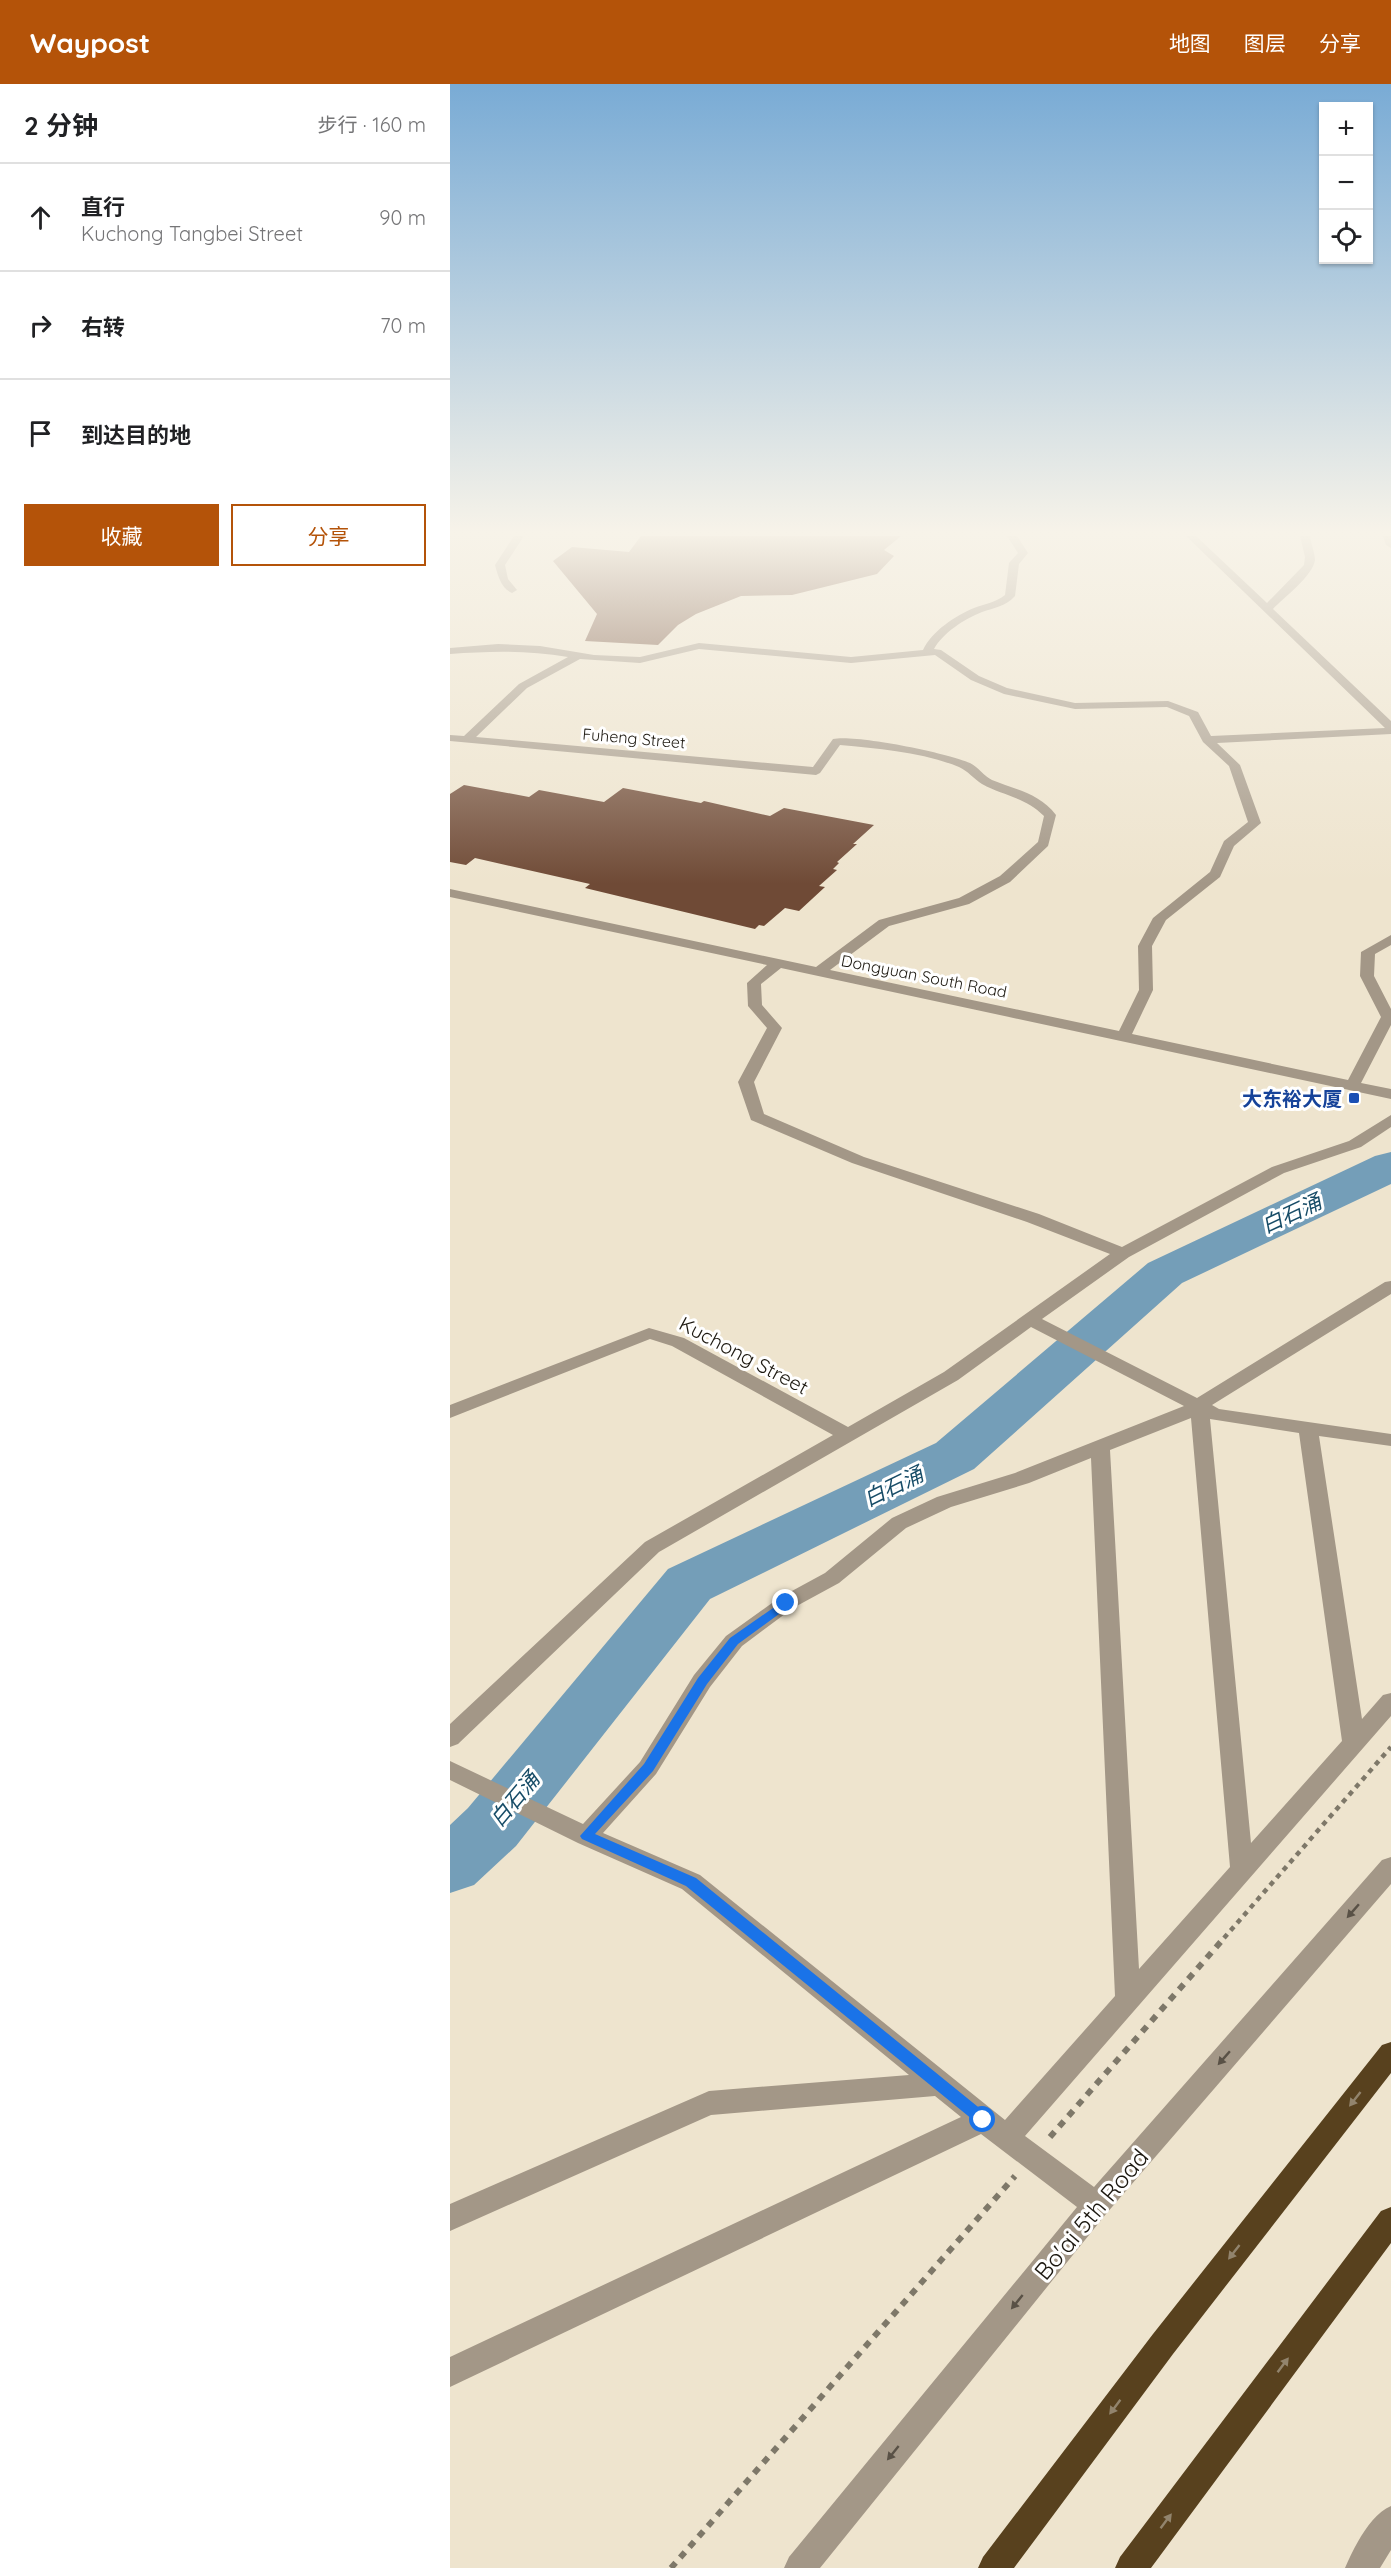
<!DOCTYPE html>
<html lang="zh">
<meta charset="utf-8">
<style>
:root{--surface:#fff;--page:#f6f6f6;--text:#202124;--muted:#757577;--line:#e0e0e0;--accent:#b45309}
body{margin:0;font-family:Quicksand,"Noto Sans SC",sans-serif;background:var(--page);color:var(--text)}
.controls{position:absolute;right:18px;top:18px;display:grid;overflow:hidden;border-radius:0px;box-shadow:0 2px 4px #0004}
.controls button{width:54px;height:54px;display:grid;place-items:center;padding:0;border:0;border-bottom:2px solid var(--line);background:var(--surface);color:var(--text);font:30px sans-serif}
.stop{position:absolute;width:18px;height:18px;margin:-14px;border:4px solid #1a73e8;border-radius:50%;background:#fff}
.stop.end{background:#1a73e8;border-color:#fff;box-shadow:0 2px 6px #0008}
.list{margin:0;padding:0;list-style:none}
h2{display:flex;justify-content:space-between;align-items:center;height:78px;margin:0;padding:0 24px;font-size:26px}
h2 small{font-size:20px;font-weight:400;color:var(--muted)}
.list li{display:grid;grid-template-columns:39px 1fr auto;gap:18px;align-items:center;box-sizing:border-box;height:108px;padding:0 24px;border-top:2px solid var(--line)}
.list b{display:block;font-size:22px;white-space:nowrap}
.list p{margin:0;font-size:20px;white-space:nowrap;color:var(--muted)}
.list em{font-size:20px;font-style:normal;color:var(--muted)}
.actions{display:flex;gap:12px;padding:18px 24px}
.actions a{flex:1;padding:14px 0;border:2px solid var(--accent);border-radius:0px;text-align:center;font-size:21px;color:var(--accent)}
.actions .main{background:var(--accent);color:#fff}
.icon{flex:none;width:33px;height:33px;fill:none;stroke:currentColor;stroke-width:2;stroke-linecap:round;stroke-linejoin:round}
.map{position:relative;flex:none;width:941px;height:2484px;overflow:hidden}
header{display:flex;align-items:center;gap:36px;box-sizing:border-box;height:84px;padding:0 30px;background:var(--accent);color:#fff}
header strong{font-size:28px}
nav{display:flex;gap:33px;margin-inline-start:auto;font-size:21px}
main{display:flex}
aside{flex:1;background:var(--surface)}
.map>svg:first-child{display:block}
.lines{fill:none;stroke-linecap:round;stroke-linejoin:round}
.river{fill:#749eb8;fill-rule:evenodd}
.building{fill:#6f4a36}
.path-far1{stroke:#7e7869;stroke-width:4.5;stroke-dasharray:5 5;stroke-linecap:butt}
.path{stroke:#7e7869;stroke-width:6;stroke-dasharray:7 7;stroke-linecap:butt}
.minor{fill:#a39787;fill-rule:evenodd}
.highway{fill:#58411e;fill-rule:evenodd}
.oneway{fill:#595146}
.oneway2{fill:#92846d}
.route{fill:#1a73e8}
.transit-dot{fill:#1a4fb4;stroke:#fff;stroke-width:2}
.labels{text-anchor:middle;dominant-baseline:central;stroke-width:6;stroke-linejoin:round;paint-order:stroke}
.far-street-label{font-size:16px;fill:#1c1810;stroke:#fff}
.transit-label{font-size:20px;font-weight:bold;fill:#164399;stroke:#fff;text-anchor:end}
.street-label{font-size:20px;fill:#1c1810;stroke:#fff}
.water-label{font-size:21px;font-style:italic;fill:#174c67;stroke:#fff}
.near-street-label{font-size:24px;fill:#1c1810;stroke:#fff}
</style>
<header>
<strong>Waypost</strong>
<nav><a>地图</a><a>图层</a><a>分享</a></nav>
</header>
<main>
<aside>
<h2>2 分钟<small>步行 · 160 m</small></h2>
<ul class="list">
<li><svg class="icon" aria-label="ahead" viewBox="0 0 24 24"><path d="M12 20V5M6 11l6-6 6 6"/></svg><div><b>直行</b><p>Kuchong Tangbei Street</p></div><em>90 m</em></li>
<li><svg class="icon" aria-label="right" viewBox="0 0 24 24"><path d="M7 20v-9h11M14 6l5 5-5 5"/></svg><div><b>右转</b></div><em>70 m</em></li>
<li><svg class="icon" aria-label="arrive" viewBox="0 0 24 24"><path d="M6 21V4h12l-3 4 3 4H6"/></svg><div><b>到达目的地</b></div></li>
</ul>
<div class="actions"><a class="main">收藏</a><a>分享</a></div>
</aside>
<div class="map">
<svg width="941" height="2484" viewBox="0 0 941 2484">
<rect width="100%" height="100%" fill="#eee4ce"/>
<g class="lines">
<path class="river" d="M941 1068V1100L732 1199 524 1385 260 1515 66 1762 24 1801 0 1809V1741L18 1724 218 1485 486 1359 698 1179 925 1072Z"/>
</g>
<path class="building" d="M191 452H451L434 466 444 472 427 490 342 511 291 512 246 530 228 541 208 561 135 557 147 530 103 477 122 463 179 468Z
M14 701 79 713 89 706 154 718 173 704 251 719 254 717 320 732 334 724 424 741 403 760H407L387 778 389 779 383 785 387 786 369 802 375 803 349 827 335 824 314 842 309 841 305 845 135 804 140 800 25 774 16 781 0 778V710Z"/>
<g class="lines">
<path class="path-far1" d="M774 1854 941 1663"/>
<path class="path" d="M600 2053 775 1853
M221 2484 565 2092"/>
<path class="minor" d="M64 452H74L55 481 58 495 67 506 62 509C51 504 48 492 45 481Z
M557 452H567L578 469 569 480 565 512C556 522 544 524 532 528 514 535 493 549 484 565L491 566 529 592 557 604 625 619 718 617 748 628 761 652 935 644 736 452H746L817 519 854 481 855 473 850 452H860C861 460 865 469 865 476 863 492 833 514 823 525L941 637V650L767 659 790 681 811 739 784 762 770 793 716 836 702 862 703 906 682 950 898 996 931 933 910 892 911 868 941 851V861L925 870 924 892 941 925V941L911 999 941 1005V1015L331 884 311 900 312 921 332 944 304 998 314 1030 414 1073 589 1130 672 1163 822 1083 899 1057 941 1031V1043L911 1063 834 1089 679 1173 592 1235 747 1314 935 1198 941 1197V1210L762 1321 769 1325 941 1350V1362L869 1352 912 1635 933 1611 941 1609V1632L575 2052 644 2103 932 1776 941 1773V1800L656 2130 370 2484H334L339 2473 627 2123 531 2050 0 2303V2273L511 2033 485 2012 261 2031 0 2147V2120L259 2007 459 1991 232 1805 128 1759 0 1696V1677L133 1740 190 1678 244 1591 276 1552 329 1514 375 1489 442 1434 487 1413 565 1389 734 1322 581 1243 508 1296 209 1468 8 1660 0 1663V1640L195 1458 383 1351 222 1262 200 1255 0 1334V1321L199 1244 234 1254 398 1343 494 1288 660 1170 577 1138 402 1079 301 1036 288 998 317 944 298 922 297 899 317 881 0 813V805L366 883 429 836 509 814 550 792 588 758 594 732C575 713 554 712 532 700 524 695 518 687 509 683 472 668 430 665 390 661L370 689 366 691 0 657V651L14 652 69 600 118 573C78 566 40 567 0 570V564L48 560 90 562 144 571 190 573 249 559 401 573 473 566C482 547 505 532 524 524 535 520 546 518 555 511L559 479 568 469ZM249 565 401 579 485 571 521 596 554 610 625 625 717 623 739 632 753 658 779 682 798 738 774 757 760 788 703 834 688 862 689 906 669 947 380 886 439 842 519 820 560 798 598 762 606 731C589 709 566 706 542 696 534 692 528 683 520 679 498 669 405 650 383 655L363 683 26 653 77 604 130 575 190 579ZM741 1334 780 1783 689 1885 660 1366ZM760 1335 849 1349 892 1657 801 1759ZM641 1374 665 1912 555 2036 250 1791 153 1749 206 1690 260 1603 292 1562 343 1524 389 1499 456 1444 501 1423 579 1399Z
M933 452H941V464L936 461Z
M941 2422V2466L930 2484H895C904 2463 920 2431 941 2422Z"/>
<path class="highway" d="M941 1958V1989L723 2270 564 2484H528L533 2473 703 2250 932 1961Z
M941 2123V2159L701 2484H665L670 2473 931 2127Z"/>
</g>
<defs><path id="oneway-solid" d="M-6-.8H1V-3.2L6.5 0L1 3.2V.8H-6Z" transform="scale(1.5)"/></defs>
<g class="oneway">
<use href="#oneway-solid" transform="translate(903 1827) rotate(131)"/>
<use href="#oneway-solid" transform="translate(774 1974) rotate(131)"/>
<use href="#oneway-solid" transform="translate(567 2218) rotate(129)"/>
<use href="#oneway-solid" transform="translate(443 2369) rotate(129)"/>
</g>
<g class="oneway2">
<use href="#oneway-solid" transform="translate(905 2015) rotate(128)"/>
<use href="#oneway-solid" transform="translate(784 2168) rotate(128)"/>
<use href="#oneway-solid" transform="translate(833 2281) rotate(-53)"/>
<use href="#oneway-solid" transform="translate(665 2323) rotate(127)"/>
<use href="#oneway-solid" transform="translate(716 2437) rotate(-53)"/>
</g>
<linearGradient id="sky" x2="0" y2="1"><stop stop-color="#79abd5"/><stop offset="0.56" stop-color="#f7f3e9"/><stop offset="1" stop-color="#f7f3e9" stop-opacity="0"/></linearGradient>
<rect width="941" height="800" fill="url(#sky)"/>
<path class="route" d="M336 1515 340 1516V1522L288 1560 257 1600 203 1687 145 1750 246 1794 538 2031 540 2036 538 2040 533 2042 528 2040 236 1802 132 1755 130 1752 194 1680 248 1594 280 1554Z"/>
<rect class="transit-dot" x="898" y="1008" width="12" height="12" rx="3"/>
<g class="labels">
<g class="far-street-label">
<text transform="translate(184 654) rotate(5)">Fuheng Street</text>
<text transform="translate(474 892) rotate(11)">Dongyuan South Road</text>
</g>
<g class="transit-label">
<text x="892" y="1014">大东裕大厦</text>
</g>
<g class="street-label">
<text transform="translate(294 1271) rotate(28)">Kuchong Street</text>
</g>
<g class="water-label">
<text transform="translate(841 1129) rotate(-25)">白石涌</text>
<text transform="translate(443 1402) rotate(-26)">白石涌</text>
<text transform="translate(64 1715) rotate(-50)">白石涌</text>
</g>
<g class="near-street-label">
<text transform="translate(641 2130) rotate(-50)">Bo'ai 5th Road</text>
</g>
</g>
</svg>
<div class="controls">
<button>+</button>
<button>−</button>
<button><svg class="icon" aria-label="locate" viewBox="0 0 24 24"><circle cx="12" cy="12" r="6"/><path d="M12 2v4M12 18v4M2 12h4M18 12h4"/></svg></button>
</div>
<div class="stop" style="left:533px;top:2036px"></div>
<div class="stop end" style="left:336px;top:1519px"></div>
</div>
</main>
